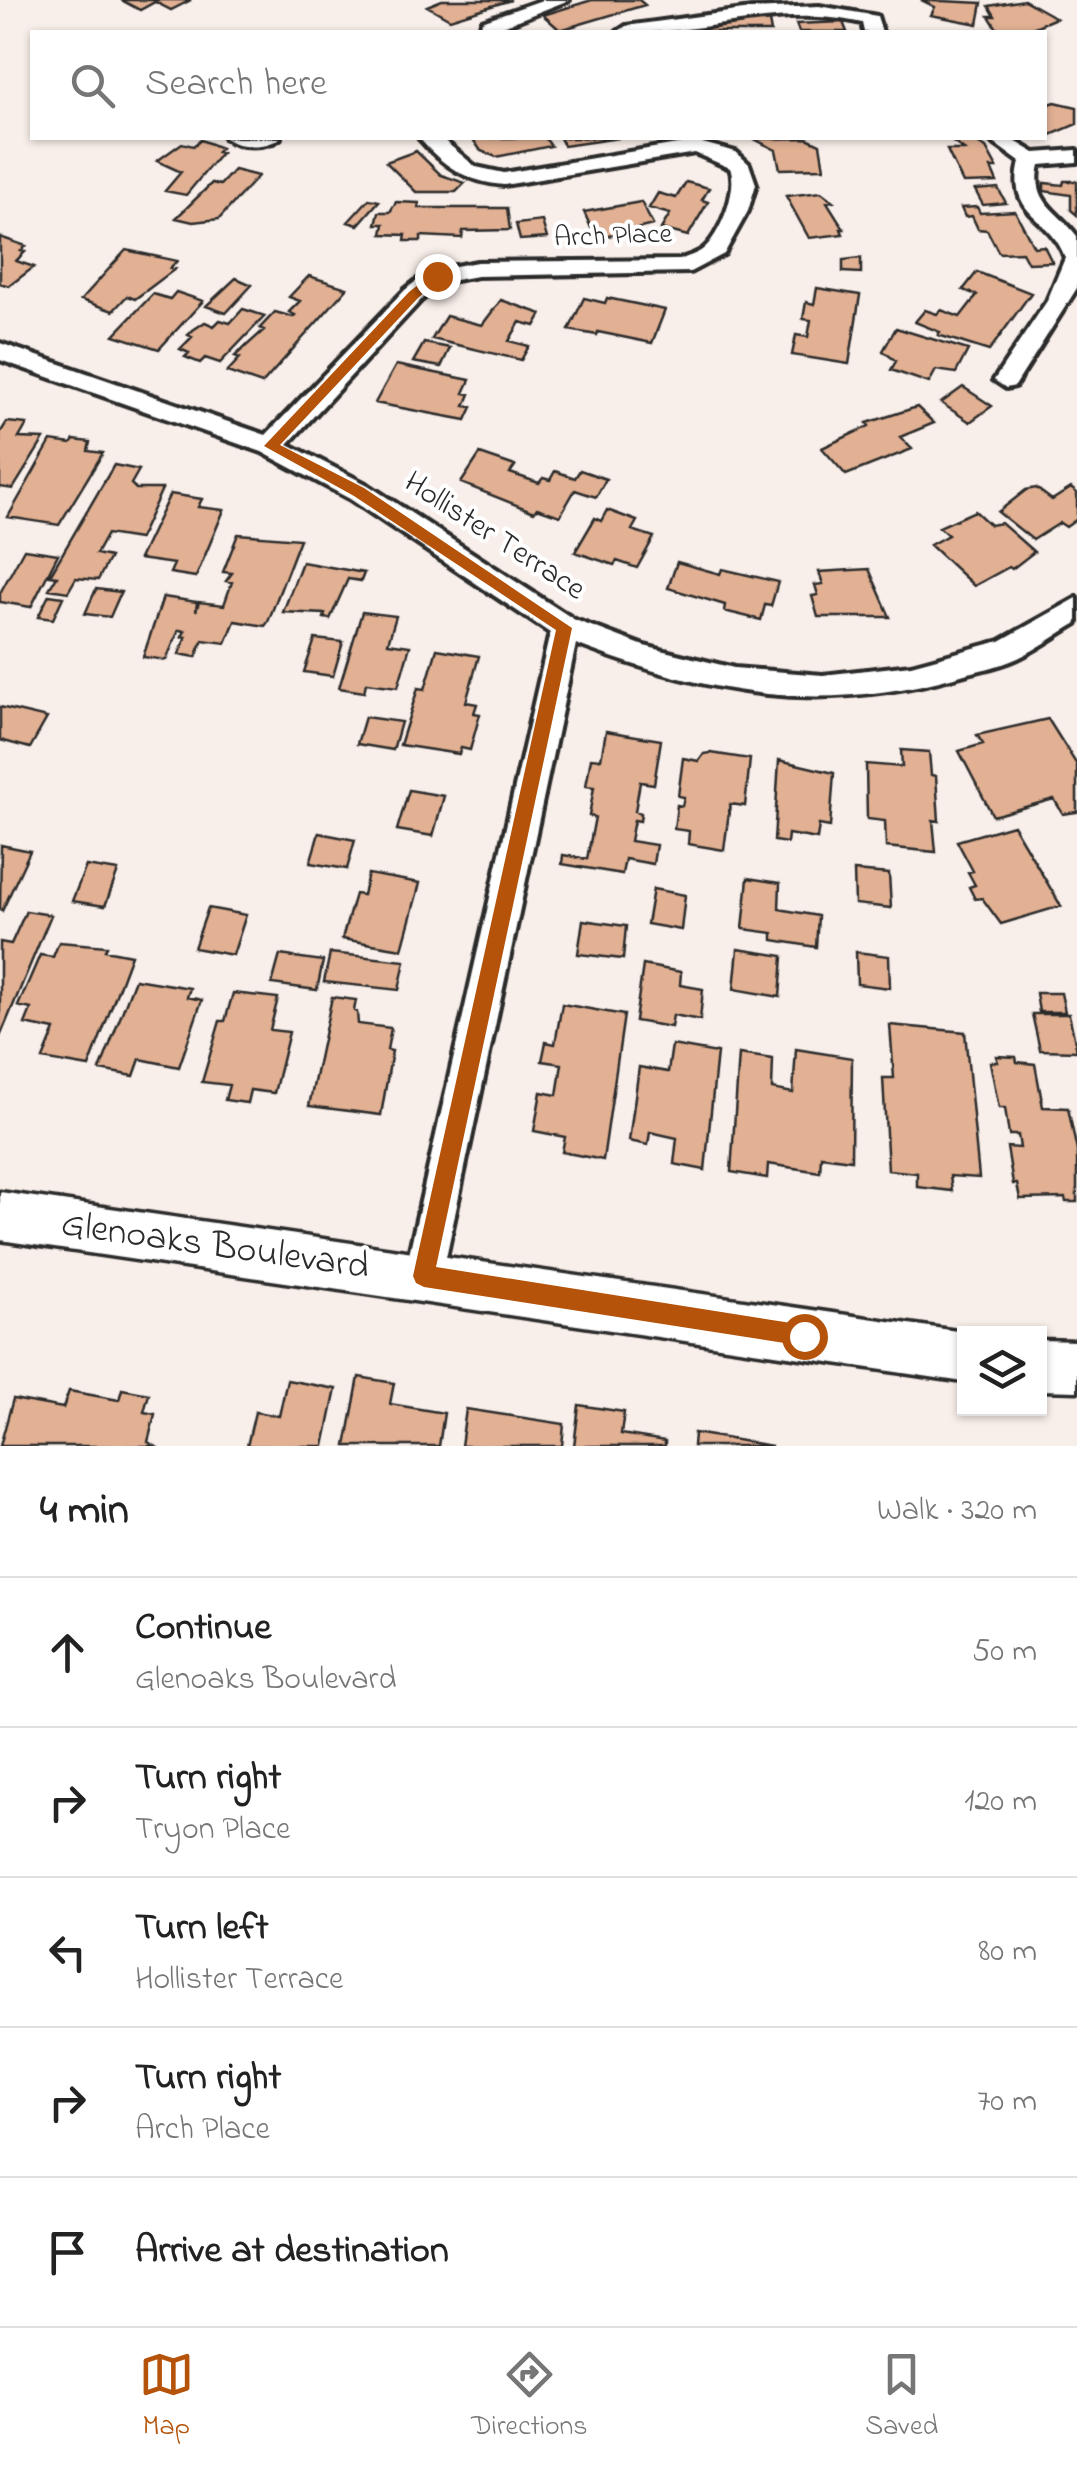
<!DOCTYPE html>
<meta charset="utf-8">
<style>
:root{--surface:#fff;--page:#f2f2f2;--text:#222;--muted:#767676;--line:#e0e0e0;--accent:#b45309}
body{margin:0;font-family:"Indie Flower",sans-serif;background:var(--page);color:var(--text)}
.controls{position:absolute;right:30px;bottom:30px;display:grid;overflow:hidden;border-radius:0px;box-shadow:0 2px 8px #0004}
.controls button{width:90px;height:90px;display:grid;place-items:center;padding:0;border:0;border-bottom:2px solid var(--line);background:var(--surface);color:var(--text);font:50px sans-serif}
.stop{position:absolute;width:30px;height:30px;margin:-22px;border:8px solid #b45309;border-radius:50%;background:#fff}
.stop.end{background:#b45309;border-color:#fff;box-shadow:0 2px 10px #0008}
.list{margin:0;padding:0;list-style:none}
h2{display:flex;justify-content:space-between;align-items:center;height:130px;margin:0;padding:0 40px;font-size:42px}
h2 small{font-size:32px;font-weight:400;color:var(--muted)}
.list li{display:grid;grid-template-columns:65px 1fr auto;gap:30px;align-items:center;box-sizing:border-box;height:150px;padding:0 40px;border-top:2px solid var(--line)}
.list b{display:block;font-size:38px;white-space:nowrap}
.list p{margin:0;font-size:32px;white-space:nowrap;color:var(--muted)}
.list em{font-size:32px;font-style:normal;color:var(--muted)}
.icon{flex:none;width:55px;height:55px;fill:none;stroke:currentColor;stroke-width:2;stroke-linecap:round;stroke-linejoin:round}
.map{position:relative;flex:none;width:1077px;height:1446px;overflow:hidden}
.search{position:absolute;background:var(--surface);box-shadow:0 2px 8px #0004;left:30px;right:30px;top:30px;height:110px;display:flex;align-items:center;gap:25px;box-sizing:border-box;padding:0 35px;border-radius:0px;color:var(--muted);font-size:38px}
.sheet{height:880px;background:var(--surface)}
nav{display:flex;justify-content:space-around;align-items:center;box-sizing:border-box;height:140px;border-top:2px solid var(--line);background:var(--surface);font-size:28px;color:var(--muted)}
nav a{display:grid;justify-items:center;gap:5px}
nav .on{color:var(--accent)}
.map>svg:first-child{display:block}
.building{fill:#e2b194;stroke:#2b2b2b;stroke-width:2.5}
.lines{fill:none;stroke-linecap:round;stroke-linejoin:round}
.minor-casing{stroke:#2b2b2b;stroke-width:8}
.tertiary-casing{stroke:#2b2b2b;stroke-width:7}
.minor{fill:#fff;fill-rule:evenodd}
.tertiary{fill:#fff;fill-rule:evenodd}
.route{fill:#b45309}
.labels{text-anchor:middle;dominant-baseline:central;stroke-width:8;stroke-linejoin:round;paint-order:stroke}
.far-street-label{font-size:28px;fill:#2b2b2b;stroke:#fff}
.street-label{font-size:32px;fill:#2b2b2b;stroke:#fff}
.near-street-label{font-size:38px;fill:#2b2b2b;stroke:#fff}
</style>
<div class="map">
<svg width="1077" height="1446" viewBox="0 0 1077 1446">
<rect width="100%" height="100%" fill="#f9efea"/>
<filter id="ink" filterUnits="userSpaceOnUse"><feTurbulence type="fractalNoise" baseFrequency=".01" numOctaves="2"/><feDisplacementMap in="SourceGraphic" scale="20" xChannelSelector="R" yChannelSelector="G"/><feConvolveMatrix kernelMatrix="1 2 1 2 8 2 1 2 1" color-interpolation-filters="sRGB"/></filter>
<g filter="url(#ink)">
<path class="building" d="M121 0H191L171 10 155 2 140 10Z
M442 0H511L450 19 427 6Z
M592 0H639L645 5 560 30 543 15Z
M921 0 982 3 978 24 931 15 935 7Z
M1024 0 1056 18 1023 32H999L989 16H995L989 6Z
M768 16 771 32H692L688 29Z
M843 22 847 32H799L796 24Z
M1055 102 1077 107V124L1051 135 1044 132V106Z
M472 138H545L551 146 496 157 481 151Z
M560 138H619L564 146Z
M807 138 820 144 824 168 780 169 776 150 754 139Z
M954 138H968L986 148 997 168H991L997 182 963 183 947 150H964L950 140Z
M201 140 221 148 217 152 221 153 186 195 165 191 181 172 157 161 182 143 193 146Z
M416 151 441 175 465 183 456 192H416L386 162Z
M234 170 258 176 219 219 193 222 176 218 212 183 220 185Z
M1064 181H1077V215L1071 210V195L1044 191V183L1063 185Z
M686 182 709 188 702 200 708 202 688 236 661 229 670 214 649 208 658 193 676 198Z
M998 188 1006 203 983 205 975 190Z
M821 192 833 201 827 202 844 229H841L843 234 809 238 786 196Z
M369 199 379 201 358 225 348 222Z
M396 202 419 203 418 208H507L510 230 463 231 462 238 421 236V241H405L406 235 382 234 384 224H376L379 212H390Z
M641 202 653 225 596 239 584 212Z
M977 207 980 213 1015 211 1034 247 1044 246 1052 262 1028 263 1022 252 999 253 987 230 978 229 972 216 965 217 961 208Z
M542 221 547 238 520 240 516 224Z
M0 237 26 246 21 251 25 252 16 261 34 267 9 286 0 283Z
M126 250 177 261 170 268 175 269 135 299 127 296 113 311 81 300Z
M861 258V273L843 272V260Z
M977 272 1031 293 989 351 938 335 940 332 915 322 925 310 937 314 941 310 960 317 977 295 963 290Z
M309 276 347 288 262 384 227 372 240 358 235 356 264 330 260 328 275 312 293 317 295 315 289 312 300 301 289 297Z
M236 278 252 285 226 313 206 306Z
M817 288 860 295 849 364 792 355 796 335 808 337 811 320 803 319 806 302 814 304Z
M176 292 203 301 159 349 114 335 153 294 170 299Z
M584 298 605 303 607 298 665 310 652 343 598 332 597 335 569 330Z
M501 300 542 314 535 326 520 322 509 341 529 346 521 360 432 339 446 316 482 325Z
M243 309 265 316 220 363 205 358 200 363 185 357 189 353 180 349 192 337 188 335 193 330 205 322 214 326 220 320 230 323Z
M896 328 968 350 956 373 936 370 929 383 891 370 896 361 883 351Z
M424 343 450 348 441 367 413 362Z
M396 365 470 380 464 393 470 394 465 406 472 407 466 420 375 403Z
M963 387 992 406 970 422 941 403Z
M917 407 934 423 900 437 912 449 846 475 822 448 869 426 867 423Z
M7 422 27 424 19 438 44 439 13 489 0 487V433Z
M74 440 90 442 88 451 103 453 59 525 8 517 51 441 71 444Z
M480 454 515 466 510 473 539 483 543 478 550 480 555 471 575 478 580 470 606 479 596 497 575 490 560 516 537 508 534 512 461 483Z
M114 465 139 470 131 484 136 489H162L139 539 107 534 96 554 110 557 98 580 76 578 68 592 49 589 57 576 50 575Z
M1036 488 1052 500 1071 488 1077 493V519L1066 527 1060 523 1033 540 998 512 1026 490Z
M170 494 202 499 198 507 224 510 196 577 170 573 174 564 139 559Z
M607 510 637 521 632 530 654 537 637 568 617 561 614 565 575 552 595 518 601 521Z
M975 511 990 525 1001 523 1034 552 1012 569 1009 567 974 586 930 545 948 535 939 527Z
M238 534 300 539 268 622 265 626 235 621 226 643 203 640 196 657 179 654 186 637H182L185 631 179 630 166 660 143 657 163 597 197 602 196 611 199 602 224 605 232 582 226 581 232 573 223 572Z
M24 549 58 554 31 607 0 602V593Z
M302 562 364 573 361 581 348 579 330 619 324 618 325 614 283 612Z
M677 562 720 574 722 569 778 582 771 606 765 605 761 620 724 611 725 605 668 588Z
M869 569 890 617H818L812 596 818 595 815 585 823 584 819 572Z
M96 589 121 592 110 617 85 614Z
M49 595 63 597 53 619 38 617Z
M362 612 396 616 388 643 410 646 398 687 366 683 364 692 339 688Z
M315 639 343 642 333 676 304 672Z
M437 649 479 656 466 702 477 704 474 713 480 714 470 750 461 748 459 754 400 745 418 688 425 689Z
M0 707 47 718 30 748 0 740Z
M365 717 401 722 393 750 357 744Z
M1048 719 1077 765V812L1063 814 1054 799 993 816 959 751 983 744 977 735Z
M606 731 661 740 654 784 640 782 635 811 641 813 640 821 634 820 630 841 656 845 653 864 625 859 622 874 562 864 563 855 587 859 595 817 589 816 594 787 586 786 591 758 601 759Z
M901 750 929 752 931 775 936 776 939 821 933 820 936 852 886 847 885 821 867 819 866 764 902 767Z
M711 753 750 759 745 806 730 804 724 850 688 844 689 831 674 829 677 805 682 806 684 797 678 796 683 758 699 761 704 754Z
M779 760 834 773 830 827 819 825 817 839 788 834 787 843 774 841Z
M409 790 444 796 433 836 397 830Z
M1013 825 1061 906 1001 924 982 898 975 899 969 887 975 885 968 872 973 871 957 841Z
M319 833 355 840 347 869 310 863Z
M1 845 30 851 2 911 0 910Z
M86 866 118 871 105 906 72 901Z
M854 871 889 874 891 908 855 904Z
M368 874 420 883 402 949 342 939 355 894 363 895Z
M748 878 780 883 779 909 818 916 816 947 773 940V933L743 929Z
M653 889 685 895 681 930 647 924Z
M208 908 246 915 233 955 194 948Z
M26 911 51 915 0 1037V942L11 944Z
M583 920 626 926 623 959 578 954Z
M59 942 107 946 105 950 131 955 89 1067 43 1059 55 1030 25 1024 31 1009 18 1006 40 955 53 957Z
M738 949 783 956 780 997 734 989Z
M856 952 889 956 890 988 857 984Z
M330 953 405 961 399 990 324 982Z
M280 955 323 961 317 990 272 984Z
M643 965 681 972 680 985 703 989 700 1020 673 1015 671 1027 635 1021Z
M135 979 190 988 187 997 202 1000 179 1067 140 1059 134 1076 100 1070Z
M233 993 278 998 270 1030 289 1032 274 1093 250 1090 247 1103 225 1100 229 1085 202 1082 220 1021H225Z
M1036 993H1061L1065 1012H1039Z
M332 997 356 1000 354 1011 357 1012 358 1024 391 1028 387 1050 392 1051 381 1115 309 1106Z
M562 1004 624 1015 603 1160 562 1152 565 1137 534 1131 541 1092 557 1095 562 1064 542 1061 546 1042 555 1044Z
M1032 1014H1069L1077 1051 1040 1050Z
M890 1025 965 1032 979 1178 950 1176 952 1191 917 1187V1173L888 1170 883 1078H894Z
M672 1045 717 1053 705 1170 674 1164 677 1138 650 1132 648 1145 629 1141 639 1067 668 1072Z
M796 1049 852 1058 851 1160 821 1156 820 1172 768 1164 767 1178 731 1172 739 1054 773 1059 772 1089 793 1093Z
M996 1056 1016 1057 1017 1062 1035 1064 1043 1107 1068 1108 1077 1151V1202H1066L1065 1198 1020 1199 1017 1184H1013L1007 1147 1020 1148 1018 1135H1009L1005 1108H999L990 1062H998Z
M359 1377 394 1383 390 1404 444 1413 439 1446H346Z
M287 1380 336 1389 324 1446H247L255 1412 279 1416Z
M122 1389 149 1394 144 1412 155 1414 148 1442 155 1446H0L13 1399 63 1408 69 1391 119 1400Z
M579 1405 624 1412 621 1434 665 1441V1446H574Z
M466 1409 564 1424 562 1446H461Z
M694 1433 772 1446H693Z"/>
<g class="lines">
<g class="minor-casing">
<path id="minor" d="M542 0H569L498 28V32H480L482 21Z
M819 6 877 16 882 32H864L862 23C781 3 697 37 617 32L626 26 751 9Z
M225 138H280C268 148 237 148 225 138Z
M419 138H441L476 167 504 173 695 141 736 152 749 164 756 184 748 211 724 254 690 272 477 276 444 282 421 300 288 444 368 485 575 620 644 646 734 668 823 675 911 665 1000 641 1077 598V623C1058 634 1038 649 1018 658 999 667 978 670 958 676 819 715 709 695 576 644L442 1276 437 1290 423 1295 409 1290 404 1276 550 633 350 499 262 452 0 360V343L266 435 405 290 429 271 477 262 679 260C686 257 695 255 702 250 720 237 739 188 730 168L695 153 504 185C467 182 443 166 419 138Z
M987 138H1010L1035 153 1077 150V162L1040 165C1031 203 1058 210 1077 236V288L1015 386 1006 388 994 380 1047 301 1065 258C1051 215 1006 217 1020 162Z"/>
</g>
<g class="tertiary-casing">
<path id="tertiary" d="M0 1192 964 1332 968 1334H964V1382L0 1240Z
M1040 1340 1077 1341V1391L1040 1390Z"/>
</g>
<use href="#minor" class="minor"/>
<use href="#tertiary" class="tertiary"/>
</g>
</g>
<path class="route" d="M433 273 443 276 418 298 280 445 364 488 572 628 436 1267 804 1325 811 1328 815 1336 811 1343 804 1346 424 1287 416 1283 413 1276 556 630 354 496 264 446 409 292Z"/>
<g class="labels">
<g class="far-street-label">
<text transform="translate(613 237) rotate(-2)">Arch Place</text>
</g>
<g class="street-label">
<text transform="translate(494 537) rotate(33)">Hollister Terrace</text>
</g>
<g class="near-street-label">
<text transform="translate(215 1247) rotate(8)">Glenoaks Boulevard</text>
</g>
</g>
</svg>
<div class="controls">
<button><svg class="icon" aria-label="layers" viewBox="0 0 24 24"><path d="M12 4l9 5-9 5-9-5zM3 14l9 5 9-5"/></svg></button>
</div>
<div class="stop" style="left:804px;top:1336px"></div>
<div class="stop end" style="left:437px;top:276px"></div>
<div class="search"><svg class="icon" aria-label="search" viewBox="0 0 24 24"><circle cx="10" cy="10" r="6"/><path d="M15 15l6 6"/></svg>Search here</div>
</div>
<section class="sheet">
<h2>4 min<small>Walk · 320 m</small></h2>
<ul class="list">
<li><svg class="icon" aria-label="ahead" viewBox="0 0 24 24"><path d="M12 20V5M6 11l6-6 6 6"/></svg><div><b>Continue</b><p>Glenoaks Boulevard</p></div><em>50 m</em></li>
<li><svg class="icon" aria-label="right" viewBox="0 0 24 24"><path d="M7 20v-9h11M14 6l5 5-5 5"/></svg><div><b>Turn right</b><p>Tryon Place</p></div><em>120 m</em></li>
<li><svg class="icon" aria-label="left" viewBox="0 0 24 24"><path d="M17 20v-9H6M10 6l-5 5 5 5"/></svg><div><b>Turn left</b><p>Hollister Terrace</p></div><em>80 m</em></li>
<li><svg class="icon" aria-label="right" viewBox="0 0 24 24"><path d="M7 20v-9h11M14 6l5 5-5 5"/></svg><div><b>Turn right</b><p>Arch Place</p></div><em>70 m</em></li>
<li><svg class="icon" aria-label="arrive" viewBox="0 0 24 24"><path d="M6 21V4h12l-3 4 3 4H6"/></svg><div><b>Arrive at destination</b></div></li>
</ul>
</section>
<nav>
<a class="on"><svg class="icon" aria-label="map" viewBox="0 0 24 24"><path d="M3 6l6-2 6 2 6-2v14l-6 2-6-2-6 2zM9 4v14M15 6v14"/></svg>Map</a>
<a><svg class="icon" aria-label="directions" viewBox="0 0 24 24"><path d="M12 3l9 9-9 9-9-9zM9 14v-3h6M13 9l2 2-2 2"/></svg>Directions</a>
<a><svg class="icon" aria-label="saved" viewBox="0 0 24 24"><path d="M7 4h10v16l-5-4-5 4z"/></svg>Saved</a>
</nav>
